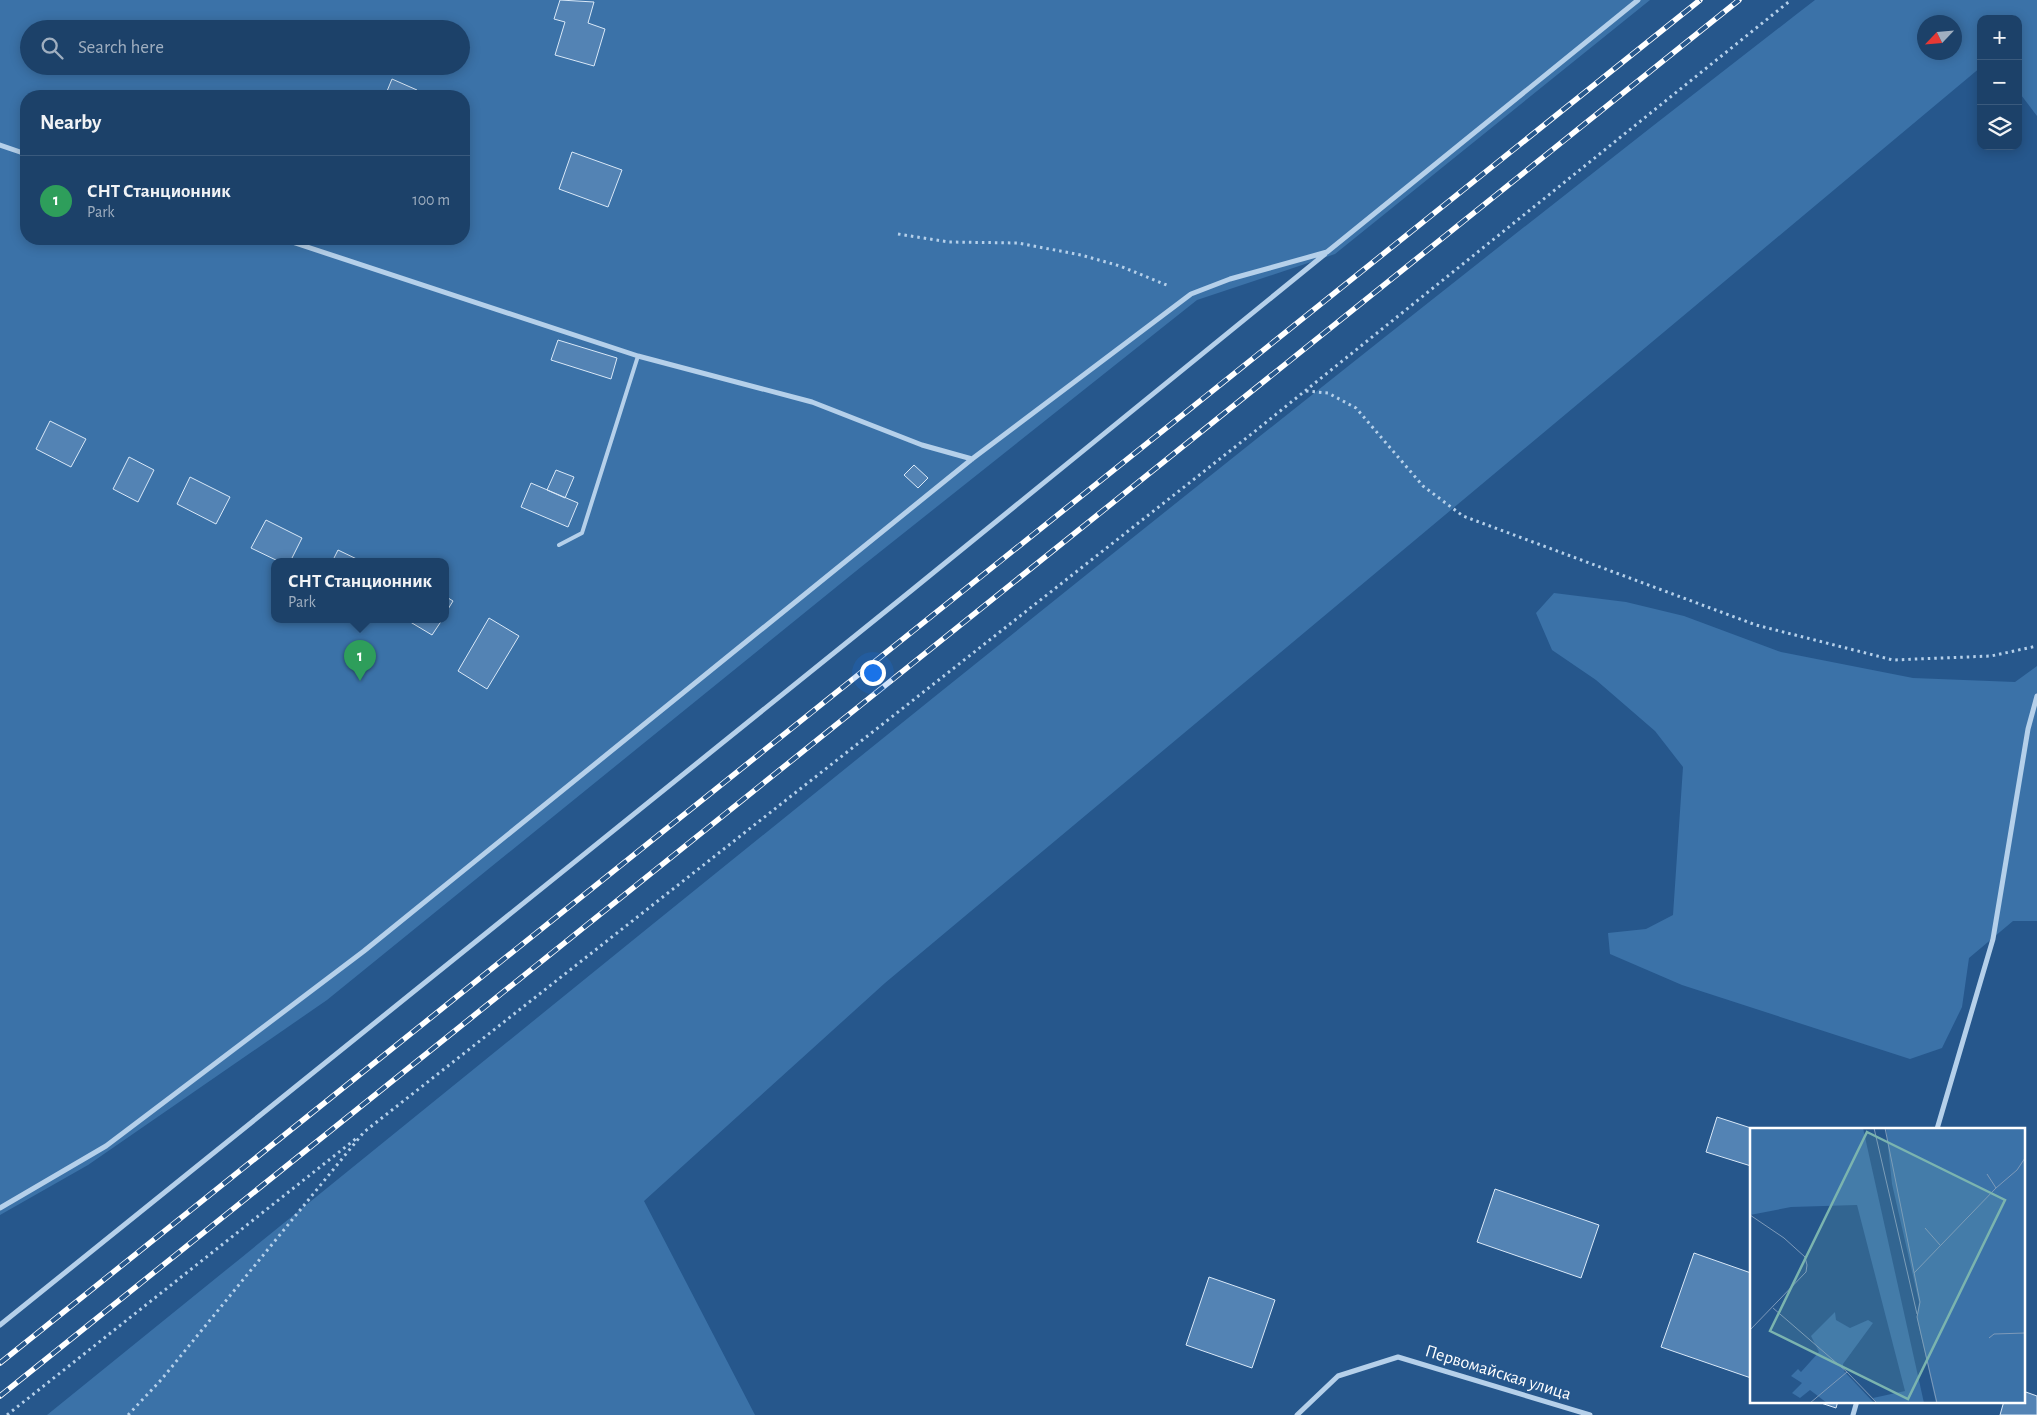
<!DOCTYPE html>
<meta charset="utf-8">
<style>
:root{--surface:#1c4169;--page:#294c71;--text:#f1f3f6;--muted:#a0afc0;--line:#3a5a7d;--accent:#f3ca7a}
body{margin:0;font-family:"Alegreya Sans",sans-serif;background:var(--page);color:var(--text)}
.controls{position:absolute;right:15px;top:15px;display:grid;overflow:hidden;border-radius:10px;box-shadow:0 2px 12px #0003}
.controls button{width:45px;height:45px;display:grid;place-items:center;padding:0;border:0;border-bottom:1px solid var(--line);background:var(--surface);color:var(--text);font:25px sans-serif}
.compass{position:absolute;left:1917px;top:15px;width:45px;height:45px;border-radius:50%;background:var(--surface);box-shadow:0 2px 12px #0003;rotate:244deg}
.you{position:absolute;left:872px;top:672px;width:18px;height:18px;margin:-12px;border:4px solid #fff;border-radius:50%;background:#1a73e8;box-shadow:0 0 0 8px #1a73e833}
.badge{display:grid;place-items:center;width:32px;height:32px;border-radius:50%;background:var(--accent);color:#fff;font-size:16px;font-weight:700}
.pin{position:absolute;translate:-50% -41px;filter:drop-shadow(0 1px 2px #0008)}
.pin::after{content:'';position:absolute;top:26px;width:18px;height:15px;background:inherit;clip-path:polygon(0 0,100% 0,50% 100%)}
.popup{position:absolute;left:271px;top:558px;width:178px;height:65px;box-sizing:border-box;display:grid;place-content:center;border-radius:10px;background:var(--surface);filter:drop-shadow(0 1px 4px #0005);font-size:16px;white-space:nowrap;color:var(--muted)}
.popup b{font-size:19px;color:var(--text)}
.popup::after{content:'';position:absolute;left:50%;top:100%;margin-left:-10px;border:10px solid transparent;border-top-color:var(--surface)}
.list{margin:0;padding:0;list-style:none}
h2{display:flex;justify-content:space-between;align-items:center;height:65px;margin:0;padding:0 20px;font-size:21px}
h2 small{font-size:16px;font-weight:400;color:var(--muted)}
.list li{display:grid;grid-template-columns:32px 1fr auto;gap:15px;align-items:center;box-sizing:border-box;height:90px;padding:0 20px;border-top:1px solid var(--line)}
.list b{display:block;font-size:19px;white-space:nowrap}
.list p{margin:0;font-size:16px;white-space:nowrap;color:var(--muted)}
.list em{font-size:16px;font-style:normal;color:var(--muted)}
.icon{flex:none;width:28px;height:28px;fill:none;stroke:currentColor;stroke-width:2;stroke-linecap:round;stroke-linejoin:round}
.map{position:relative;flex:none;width:2037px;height:1415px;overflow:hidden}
.search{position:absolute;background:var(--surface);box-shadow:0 2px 12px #0003;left:20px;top:20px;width:450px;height:55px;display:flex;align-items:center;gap:12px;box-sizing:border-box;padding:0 18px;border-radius:28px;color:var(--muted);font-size:19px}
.panel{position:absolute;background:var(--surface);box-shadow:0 2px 12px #0003;left:20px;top:90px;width:450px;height:155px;border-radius:20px}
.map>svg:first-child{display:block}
.green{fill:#3b72a8;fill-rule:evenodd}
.building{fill:#5383b4;stroke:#dae9f8}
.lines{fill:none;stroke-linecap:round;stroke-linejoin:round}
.path{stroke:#b5d0ea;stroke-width:3;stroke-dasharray:2.5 4;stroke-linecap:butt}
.lane{stroke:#b5d0ea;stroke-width:4}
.street{stroke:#b5d0ea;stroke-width:5}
.rail-casing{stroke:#fff;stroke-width:5.5}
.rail{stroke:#26578c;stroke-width:4;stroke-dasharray:11;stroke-linecap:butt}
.labels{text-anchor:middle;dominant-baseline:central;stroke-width:4;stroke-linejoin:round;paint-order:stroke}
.street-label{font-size:18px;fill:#fff;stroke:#26578c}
.inset-road{fill:none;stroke:#7d9aba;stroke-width:1}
.view{fill:#7bb4af;fill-opacity:0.15;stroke:#7bb4af;stroke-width:2.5}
.inset-edge{fill:none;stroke:#fff;stroke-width:2.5}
</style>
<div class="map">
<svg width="2037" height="1415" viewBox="0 0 2037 1415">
<rect width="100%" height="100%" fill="#26578c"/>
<path class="green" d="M0 0H1650L1335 254 1197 300 861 567 327 1000 88 1165 0 1215ZM29 29H461V66H29ZM26 96H464V239H26ZM275 562H445V620H275Z
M1815 0H2037V116L2018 91V19H1981V67L885 983 644 1201 755 1415H47C634 940 1218 462 1815 0ZM1924 22H1954V52H1924Z
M1554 593 1626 602 1684 616 1781 652 1913 678 2015 682 2037 666V921H2013L1969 958 1962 1007 1942 1048 1910 1059 1682 985 1610 954 1608 933 1646 929 1673 915 1683 767 1655 731 1596 680 1552 650 1536 613Z"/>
<path class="building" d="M560 0 594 2 588 23 605 29 594 66 555 55 565 22 554 19Z
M392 79 417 90 414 96H385Z
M572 152 622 170 608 207 559 189Z
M558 340 617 358 611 379 551 360Z
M50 421 86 439 71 467 36 449Z
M129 457 154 470 138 502 113 489Z
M914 465 928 478 918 488 904 475Z
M556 470 574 477 565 498 547 490Z
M190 477 230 497 216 524 177 504Z
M531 483 578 503 568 527 521 507Z
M266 520 302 538 290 562H280L251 548Z
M338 550 363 562H332Z
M445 596 453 601 445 614Z
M489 618 519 636 487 689 458 671Z
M407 620H442L432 635Z
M1717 1117 1754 1129H1751V1166L1706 1152Z
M1495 1189 1599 1225 1581 1278 1477 1242Z
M1694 1253 1751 1273V1378L1661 1347Z
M1209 1277 1275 1300 1252 1368 1186 1345Z
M2023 1391 2037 1396V1415H2000L2004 1401H2023Z
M1815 1401H1838L1836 1408Z"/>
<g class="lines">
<path class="path" d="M898 234 949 242 1018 243 1081 255 1120 266 1169 286
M1306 391 1328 393 1356 408 1423 486 1463 516 1756 625 1893 660 1991 656 2037 646
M7 1415 358 1137
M128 1415 161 1380 364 1132 1254 432 1791 0"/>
<path class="lane" d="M559 545 582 533 638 356"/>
<path class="street" d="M0 145 26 154
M283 239 638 356 812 402 922 445 972 459
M1937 1129 1993 939 2028 729 2037 696
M0 1208 106 1146 364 951 972 459 1191 294 1230 279 1327 252 1638 0
M0 1325 912 590 1325 254
M1297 1415 1338 1376 1398 1357 1590 1415
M1853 1415 1857 1401"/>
<g class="rail-casing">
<path id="rail" d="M0 1363 1700 0
M0 1396 1739 0"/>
</g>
<use href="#rail" class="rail"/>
</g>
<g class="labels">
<g class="street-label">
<text transform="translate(1498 1373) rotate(17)">Первомайская улица</text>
</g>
</g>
<g transform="translate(1750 1128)">
<rect width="275" height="275" fill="#26578c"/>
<path d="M0 0H113L174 275H127L123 270 155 263 107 77 41 79 0 87ZM136 0H275V275H186L167 190 169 174 142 56ZM85 184 86 192 100 200 118 192 123 195 93 236 94 243 124 275H77L60 262 50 270 42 265 52 255 41 248 48 241 51 244 69 224 61 208Z" fill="#3b72a8"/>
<path class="inset-road" d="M124 0 167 186M135 0 170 174 167 189 187 275M237 46 246 60M0 87 34 110 55 129 57 137 56 144 0 202M175 100 190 117M164 145 246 60 267 42 275 30M23 180 97 244 127 275M239 210 244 206 275 205M60 275 97 244"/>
<path class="view" d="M117 4 255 72 158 271 20 203Z"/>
<rect width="275" height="275" class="inset-edge"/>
</g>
</svg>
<div class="controls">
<button>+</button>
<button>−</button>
<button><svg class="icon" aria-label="layers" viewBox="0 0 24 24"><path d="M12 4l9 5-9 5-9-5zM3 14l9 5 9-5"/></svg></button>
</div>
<svg class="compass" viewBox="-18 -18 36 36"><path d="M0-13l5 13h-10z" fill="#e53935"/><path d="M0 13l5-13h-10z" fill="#a0afc0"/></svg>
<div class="you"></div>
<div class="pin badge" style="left:360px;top:681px;background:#2e9e5b">1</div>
<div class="popup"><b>СНТ Станционник</b>Park</div>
<div class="search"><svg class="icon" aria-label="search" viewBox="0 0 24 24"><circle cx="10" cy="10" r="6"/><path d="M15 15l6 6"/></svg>Search here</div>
<section class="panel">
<h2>Nearby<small></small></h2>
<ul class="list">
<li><span class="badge" style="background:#2e9e5b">1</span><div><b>СНТ Станционник</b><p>Park</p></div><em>100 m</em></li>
</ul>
</section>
</div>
